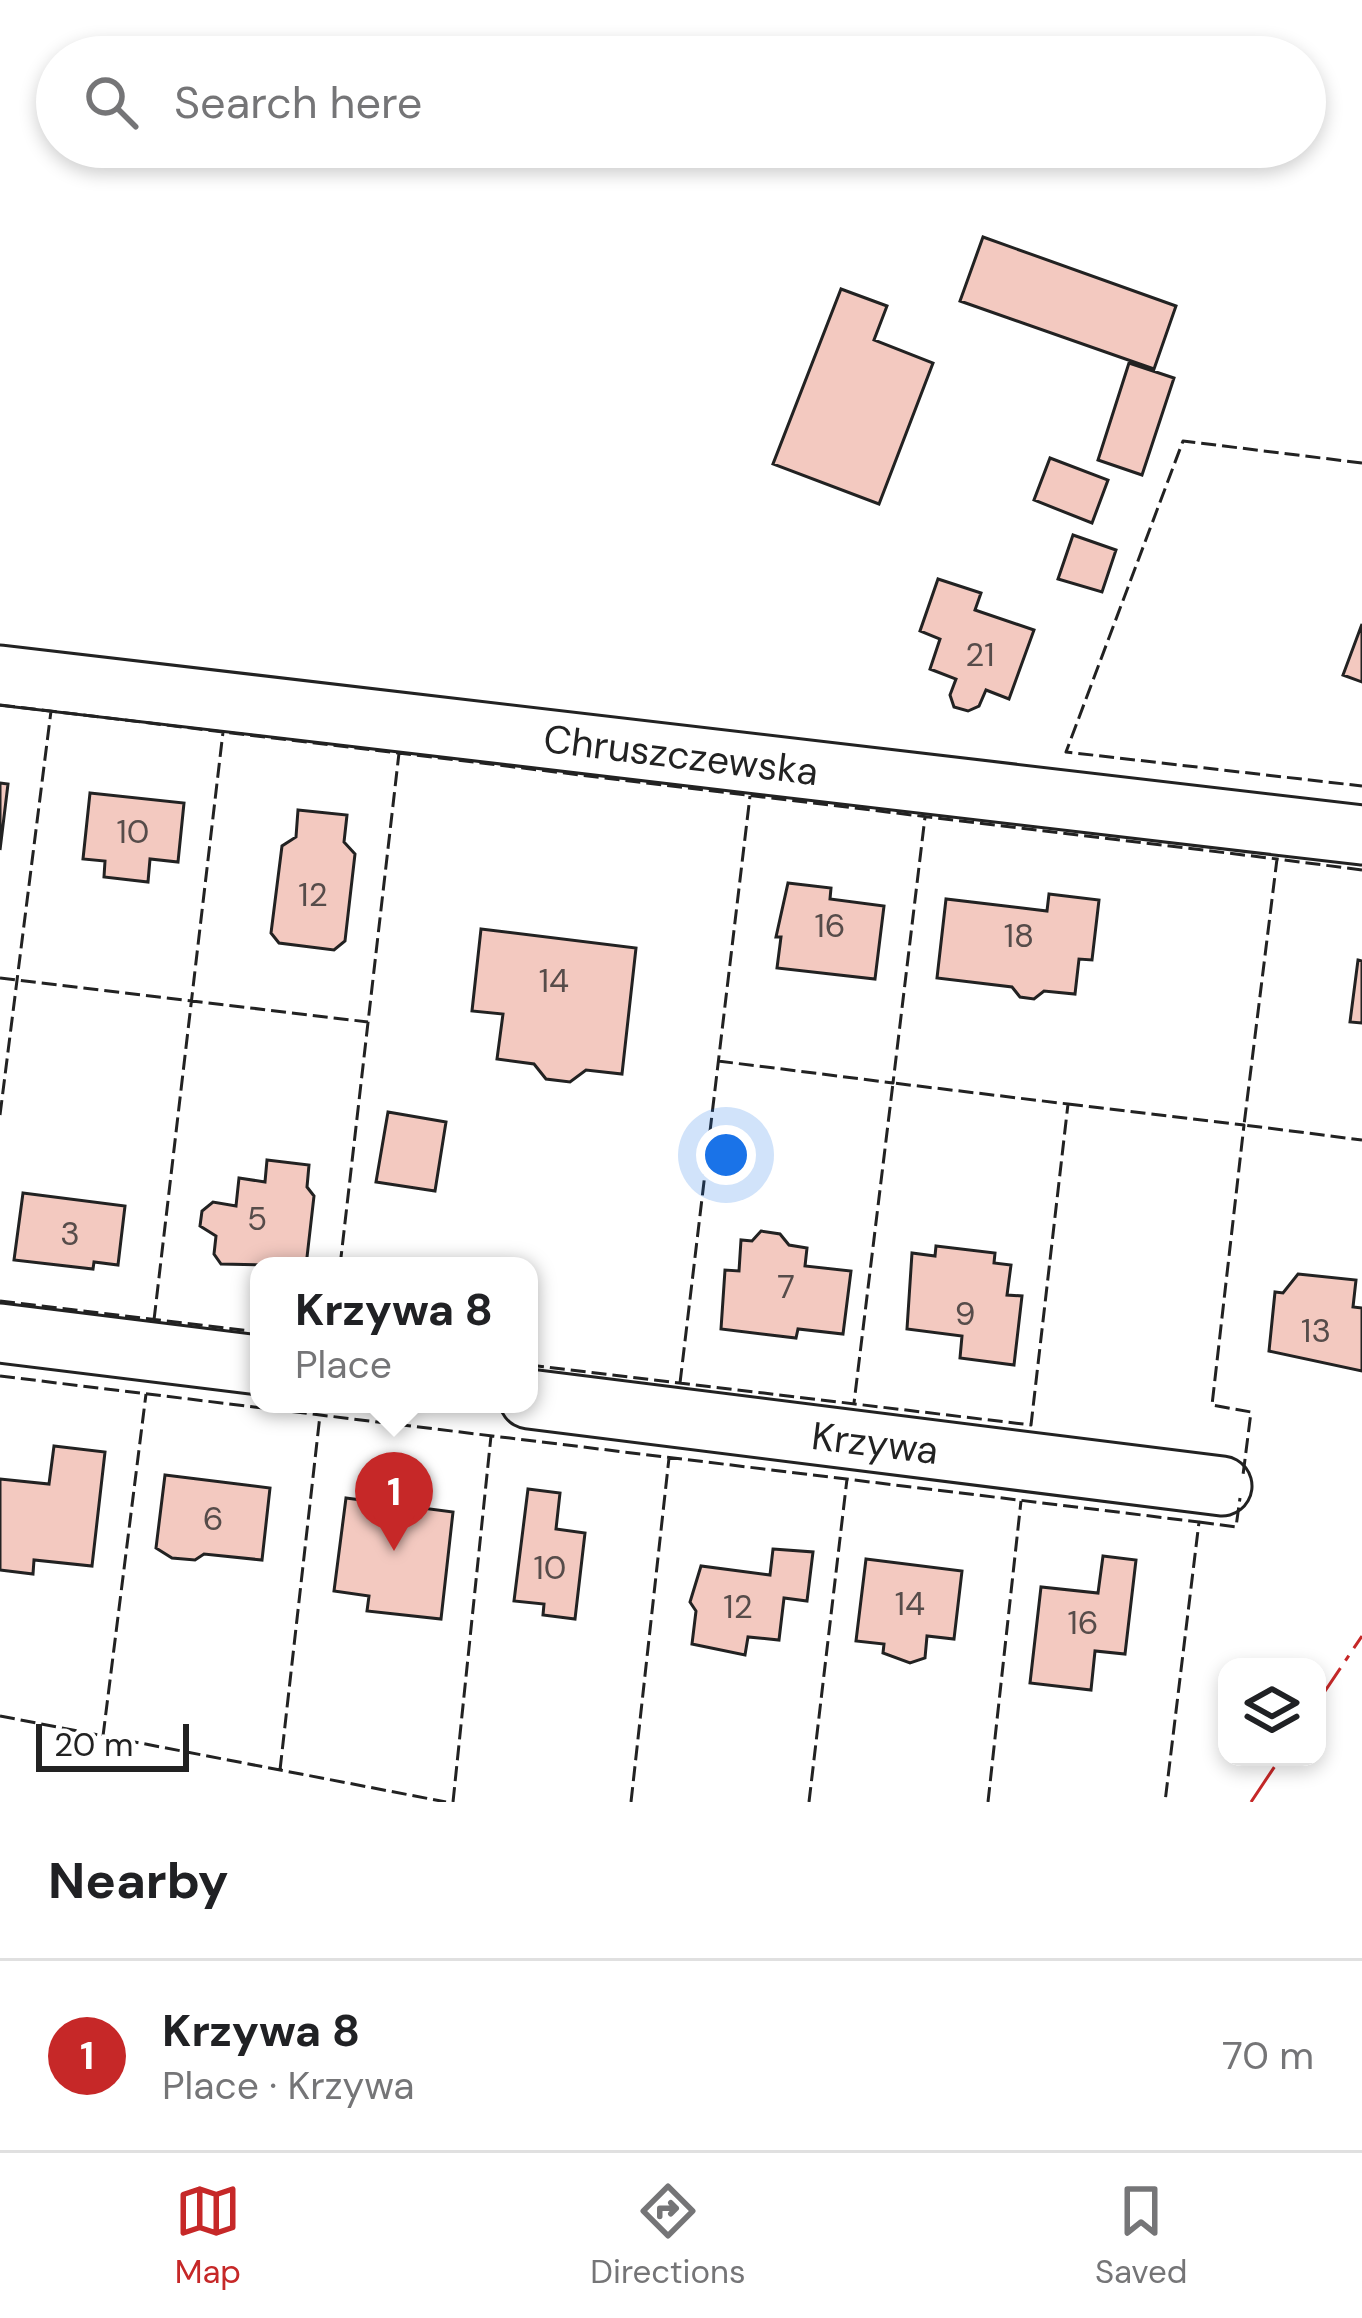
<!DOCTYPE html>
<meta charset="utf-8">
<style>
:root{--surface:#fff;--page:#f2f2f2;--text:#202124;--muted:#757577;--line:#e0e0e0;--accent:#c62828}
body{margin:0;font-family:"DM Sans",sans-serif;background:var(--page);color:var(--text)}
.controls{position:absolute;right:36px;bottom:36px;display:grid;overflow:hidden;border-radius:24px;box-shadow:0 6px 18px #0003}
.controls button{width:108px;height:108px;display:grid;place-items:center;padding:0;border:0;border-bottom:3px solid var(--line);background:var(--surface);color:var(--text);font:60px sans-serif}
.scale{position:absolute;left:36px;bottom:30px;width:153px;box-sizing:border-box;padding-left:12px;border:6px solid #222;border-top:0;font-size:33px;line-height:42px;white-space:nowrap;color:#222;-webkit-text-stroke:9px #fff;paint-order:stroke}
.you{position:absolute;left:726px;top:1155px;width:42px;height:42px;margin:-30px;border:9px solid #fff;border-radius:50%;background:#1a73e8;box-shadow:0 0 0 18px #1a73e833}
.badge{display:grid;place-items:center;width:78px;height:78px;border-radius:50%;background:var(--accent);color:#fff;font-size:39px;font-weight:700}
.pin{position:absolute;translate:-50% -99px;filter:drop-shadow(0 3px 6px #0008)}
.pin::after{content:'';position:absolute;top:63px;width:42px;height:36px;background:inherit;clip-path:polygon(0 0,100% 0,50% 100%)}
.popup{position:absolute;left:250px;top:1257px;width:288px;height:156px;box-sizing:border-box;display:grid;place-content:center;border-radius:24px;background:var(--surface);filter:drop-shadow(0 3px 9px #0005);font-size:39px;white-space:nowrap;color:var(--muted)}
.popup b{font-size:45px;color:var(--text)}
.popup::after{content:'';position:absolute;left:50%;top:100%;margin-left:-24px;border:24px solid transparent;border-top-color:var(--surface)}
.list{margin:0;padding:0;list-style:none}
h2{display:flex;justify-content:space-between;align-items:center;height:156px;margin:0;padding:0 48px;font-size:51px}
h2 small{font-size:39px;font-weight:400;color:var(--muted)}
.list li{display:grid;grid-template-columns:78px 1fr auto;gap:36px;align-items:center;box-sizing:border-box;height:192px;padding:0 48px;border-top:3px solid var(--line)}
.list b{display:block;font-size:45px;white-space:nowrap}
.list p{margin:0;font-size:39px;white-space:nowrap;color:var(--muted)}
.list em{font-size:39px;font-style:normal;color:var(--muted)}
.icon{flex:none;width:66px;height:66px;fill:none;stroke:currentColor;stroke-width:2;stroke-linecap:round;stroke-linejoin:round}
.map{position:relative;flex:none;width:1362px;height:1802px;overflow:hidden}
.search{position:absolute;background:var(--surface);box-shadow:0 6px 18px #0003;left:36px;right:36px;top:36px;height:132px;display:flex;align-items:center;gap:30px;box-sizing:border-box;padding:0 42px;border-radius:66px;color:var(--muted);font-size:45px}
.sheet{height:348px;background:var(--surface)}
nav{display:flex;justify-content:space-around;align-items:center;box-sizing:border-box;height:168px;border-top:3px solid var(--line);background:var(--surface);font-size:33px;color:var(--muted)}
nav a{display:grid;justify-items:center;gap:6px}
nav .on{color:var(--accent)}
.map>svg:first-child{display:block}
.building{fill:#f3c9c0;stroke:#222;stroke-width:3}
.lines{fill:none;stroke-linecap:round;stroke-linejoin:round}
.minor-casing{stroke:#222;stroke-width:63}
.minor{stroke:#fff;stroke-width:57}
.fence{stroke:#222;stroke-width:3;stroke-dasharray:15 6;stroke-linecap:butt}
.power{stroke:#c62828;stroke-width:3;stroke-dasharray:42 9 6 9;stroke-linecap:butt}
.labels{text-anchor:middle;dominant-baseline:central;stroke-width:9;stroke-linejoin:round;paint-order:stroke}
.number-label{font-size:33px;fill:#564c4a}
.street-label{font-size:39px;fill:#222;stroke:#fff}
</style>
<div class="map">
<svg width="1362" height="1802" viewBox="0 0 1362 1802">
<rect width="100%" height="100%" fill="#fff"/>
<path class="building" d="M983 237 1176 306 1154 369 960 301Z
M841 289 887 306 874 340 933 363 879 504 773 464Z
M1129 363 1174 378 1142 475 1098 460Z
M1050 458 1108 480 1092 523 1034 500Z
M1073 535 1116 550 1102 592 1058 579Z
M938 579 981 593 975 610 1034 630 1009 699 986 690 979 706 968 711 954 707 950 695 956 679 930 669 940 639 920 631Z
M1362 624V682L1343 675Z
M0 783 8 784 0 850Z
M90 793 184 803 178 862 150 859 148 882 104 877 105 861 83 859Z
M298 810 347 815 344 842 355 854 345 941 334 950 279 943 271 933 282 846 296 837Z
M788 883 831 888 830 899 884 906 875 979 777 968 781 937H776Z
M1049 894 1099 900 1092 960 1079 959 1075 994 1044 991 1034 999 1020 997 1012 987 937 978 946 899 1047 911Z
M481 929 636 948 622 1074 586 1070 570 1082 546 1079 534 1064 497 1059 503 1014 472 1011Z
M1358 960 1362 961V1023L1350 1022Z
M388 1112 446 1122 435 1191 376 1182Z
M267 1160 309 1165 307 1187 314 1196 306 1266 221 1264 214 1254 216 1236 200 1226 202 1211 213 1202 236 1206 239 1178 265 1182Z
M23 1193 125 1206 118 1265 94 1262 93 1269 14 1260Z
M761 1231 780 1234 789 1245 807 1248 805 1266 851 1271 843 1334 798 1329 796 1338 721 1329 725 1270 739 1271 741 1240 752 1241Z
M936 1246 995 1253 994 1263 1011 1265 1007 1295 1022 1296 1014 1365 960 1358 962 1336 907 1329 912 1253 935 1256Z
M1298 1274 1356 1280 1353 1307 1362 1308V1371L1269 1351 1275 1292 1283 1293Z
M54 1446 105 1452 92 1566 34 1560 33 1574 0 1570V1479L49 1484Z
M165 1475 270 1488 262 1560 204 1554 195 1560 172 1558 156 1548Z
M528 1489 560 1493 556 1529 585 1533 575 1619 543 1615 544 1604 514 1601Z
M346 1498 453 1512 441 1619 367 1611 369 1596 334 1591Z
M773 1549 813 1552 807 1601 784 1598 779 1640 748 1637 745 1655 692 1644 696 1611 690 1602 701 1566 770 1575Z
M1103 1556 1136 1560 1125 1654 1095 1651 1091 1690 1030 1683 1041 1587 1098 1593Z
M866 1559 962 1571 954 1639 927 1636 925 1658 910 1663 883 1653 884 1644 856 1641Z"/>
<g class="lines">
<g class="minor-casing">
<path id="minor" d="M0 675 1362 835
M0 1333 259 1365
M529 1399 1222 1486"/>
</g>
<use href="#minor" class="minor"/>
<path class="fence" d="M1362 463 1183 441 1066 752 1362 786
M0 705 1277 859
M1362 870 1277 859 1244 1125 1362 1140
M0 978 368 1022
M718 1061 893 1083 925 817
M1068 1104 1244 1125 1212 1405 1251 1412 1243 1475
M0 1115 51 711
M340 1266 399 753
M0 1301 259 1332
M154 1320 223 732
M529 1365 1031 1425 1068 1104 893 1083 854 1403
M0 1376 1199 1522 1165 1802
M680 1383 750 796
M1199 1522 1236 1527 1240 1498
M0 1716 446 1802
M103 1736 146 1394
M280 1770 320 1415
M453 1802 491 1436
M631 1802 669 1458
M809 1802 847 1479
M988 1802 1021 1501"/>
<path class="power" d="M1317 1703 1362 1636
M1251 1802 1281 1757"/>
</g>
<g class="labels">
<g class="number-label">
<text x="980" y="654">21</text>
<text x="133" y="831">10</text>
<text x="313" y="894">12</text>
<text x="830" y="925">16</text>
<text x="1019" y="935">18</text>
<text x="554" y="980">14</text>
<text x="257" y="1218">5</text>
<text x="70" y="1233">3</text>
<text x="786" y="1286">7</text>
<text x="965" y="1313">9</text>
<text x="1316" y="1330">13</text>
<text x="213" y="1518">6</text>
<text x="550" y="1567">10</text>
<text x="910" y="1603">14</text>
<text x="738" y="1606">12</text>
<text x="1083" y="1622">16</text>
</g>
<g class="street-label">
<text transform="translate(681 755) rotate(7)">Chruszczewska</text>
<text transform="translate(875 1443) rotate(7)">Krzywa</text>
</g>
</g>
</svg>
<div class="controls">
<button><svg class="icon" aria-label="layers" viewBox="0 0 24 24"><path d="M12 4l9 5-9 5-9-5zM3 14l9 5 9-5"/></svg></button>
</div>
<div class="scale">20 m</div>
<div class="you"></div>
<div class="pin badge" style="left:394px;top:1551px">1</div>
<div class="popup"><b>Krzywa 8</b>Place</div>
<div class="search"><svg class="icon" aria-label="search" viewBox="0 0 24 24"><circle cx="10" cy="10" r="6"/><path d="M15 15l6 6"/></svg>Search here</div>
</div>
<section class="sheet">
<h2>Nearby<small></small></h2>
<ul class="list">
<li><span class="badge">1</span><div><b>Krzywa 8</b><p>Place · Krzywa</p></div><em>70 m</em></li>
</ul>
</section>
<nav>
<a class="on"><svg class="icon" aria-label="map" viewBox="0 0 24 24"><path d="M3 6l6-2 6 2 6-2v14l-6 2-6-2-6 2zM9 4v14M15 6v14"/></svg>Map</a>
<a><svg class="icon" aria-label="directions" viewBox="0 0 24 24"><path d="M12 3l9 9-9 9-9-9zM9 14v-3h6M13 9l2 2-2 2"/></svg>Directions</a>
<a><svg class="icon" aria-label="saved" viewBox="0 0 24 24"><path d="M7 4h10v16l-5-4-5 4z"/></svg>Saved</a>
</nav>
